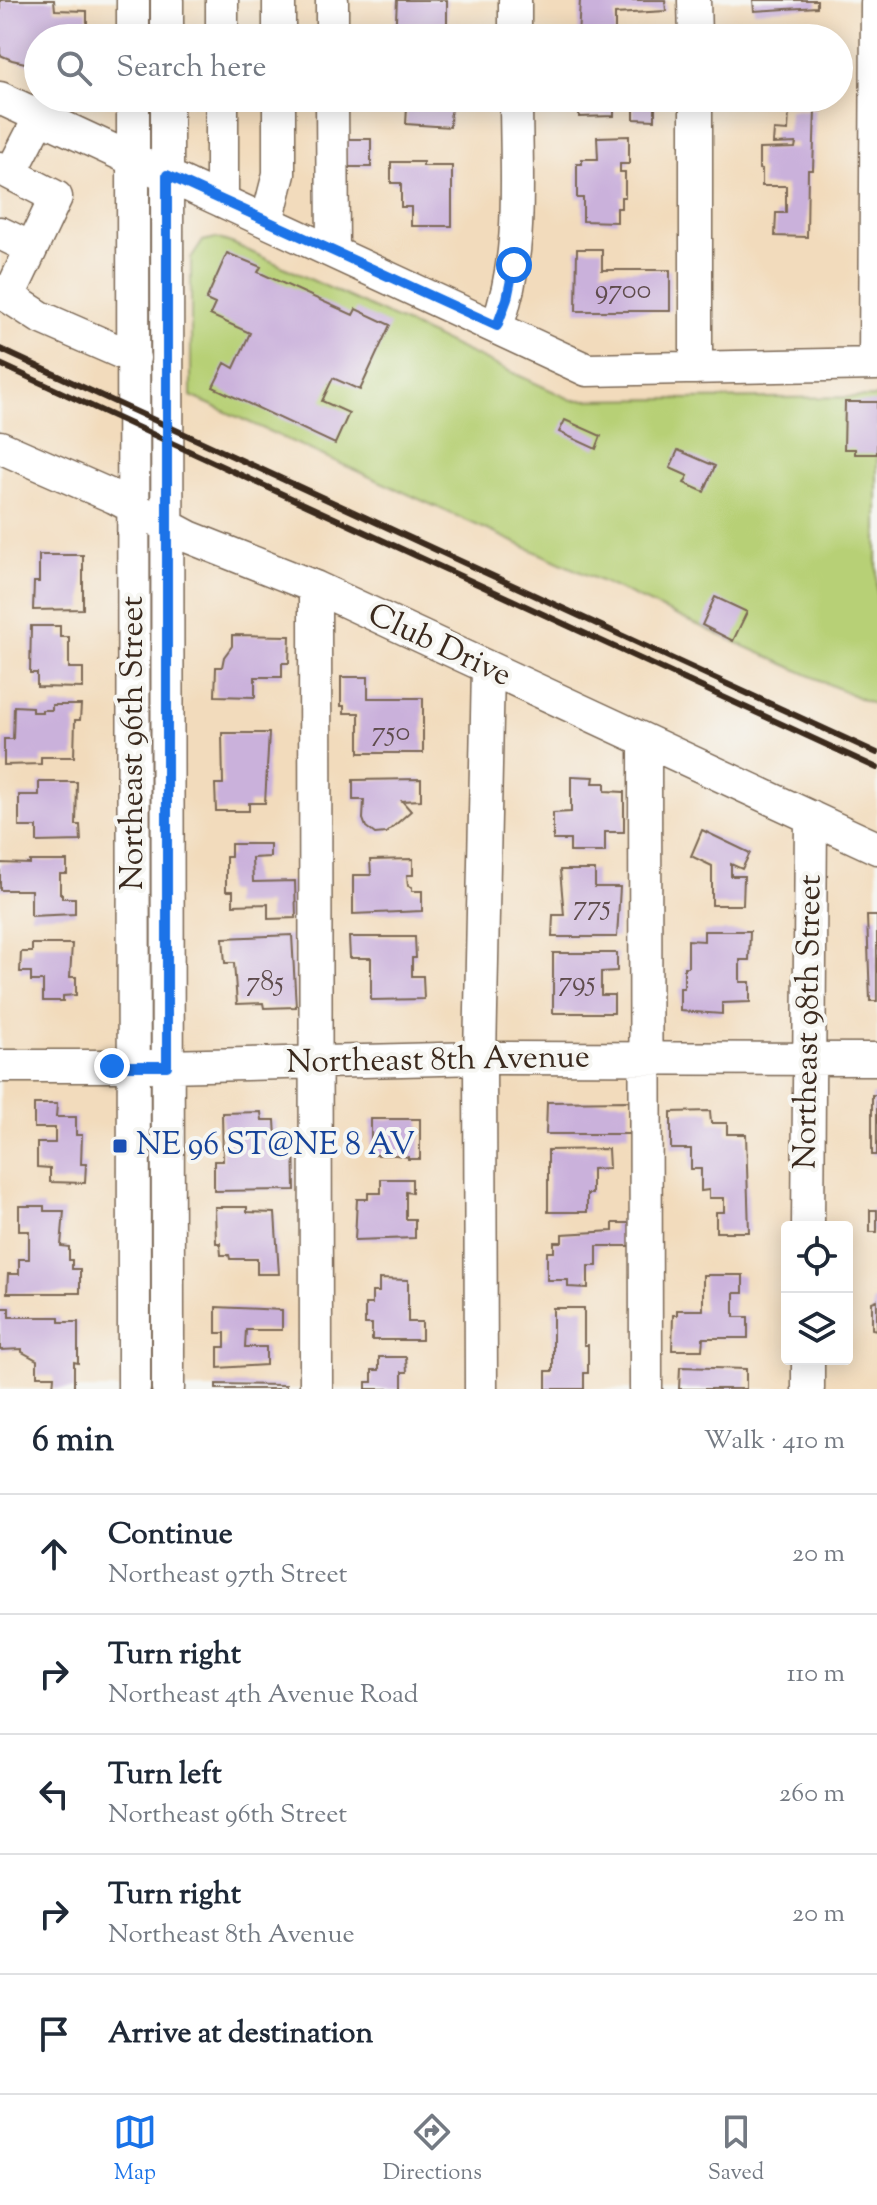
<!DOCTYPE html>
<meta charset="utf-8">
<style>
:root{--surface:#fff;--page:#f2f2f3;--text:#1f2937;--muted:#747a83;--line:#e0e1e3;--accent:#1a73e8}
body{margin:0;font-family:"Sorts Mill Goudy",serif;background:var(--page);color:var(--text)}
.controls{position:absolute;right:24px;bottom:24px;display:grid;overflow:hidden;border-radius:8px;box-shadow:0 4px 20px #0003}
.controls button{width:72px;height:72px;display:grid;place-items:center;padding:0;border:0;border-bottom:2px solid var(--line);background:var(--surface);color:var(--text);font:40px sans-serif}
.stop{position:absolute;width:24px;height:24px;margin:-18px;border:6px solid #1a73e8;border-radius:50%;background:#fff}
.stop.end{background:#1a73e8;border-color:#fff;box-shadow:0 2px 8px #0008}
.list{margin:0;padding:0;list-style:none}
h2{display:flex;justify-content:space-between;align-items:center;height:104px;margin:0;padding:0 32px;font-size:34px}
h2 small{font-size:26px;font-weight:400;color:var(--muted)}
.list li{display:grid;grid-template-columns:52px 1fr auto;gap:24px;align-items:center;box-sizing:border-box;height:120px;padding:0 32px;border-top:2px solid var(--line)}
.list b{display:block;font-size:30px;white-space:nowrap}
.list p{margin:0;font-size:26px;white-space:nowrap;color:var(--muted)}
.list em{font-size:26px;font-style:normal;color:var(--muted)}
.icon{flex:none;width:44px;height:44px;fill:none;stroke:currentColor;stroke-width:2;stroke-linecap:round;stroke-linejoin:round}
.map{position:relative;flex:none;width:877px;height:1389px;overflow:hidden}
.search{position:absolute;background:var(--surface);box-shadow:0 4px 20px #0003;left:24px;right:24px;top:24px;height:88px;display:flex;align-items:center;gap:20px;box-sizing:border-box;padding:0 28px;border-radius:44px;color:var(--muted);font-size:30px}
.sheet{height:704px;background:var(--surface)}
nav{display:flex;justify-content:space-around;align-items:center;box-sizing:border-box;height:112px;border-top:2px solid var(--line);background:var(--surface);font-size:22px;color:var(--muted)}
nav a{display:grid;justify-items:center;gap:4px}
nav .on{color:var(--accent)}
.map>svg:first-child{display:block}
.green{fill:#b7d076;stroke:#797d4a;stroke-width:2}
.building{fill:#cab1db}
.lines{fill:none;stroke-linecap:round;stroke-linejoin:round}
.minor-casing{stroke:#7b6855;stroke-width:35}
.minor{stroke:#fff;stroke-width:32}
.rail{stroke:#3b2a1e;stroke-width:6}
.route{stroke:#1a73e8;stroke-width:10}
.transit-dot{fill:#1a4fb4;stroke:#f6f6f2;stroke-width:3}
.labels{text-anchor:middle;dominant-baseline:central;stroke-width:8;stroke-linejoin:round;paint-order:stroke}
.number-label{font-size:28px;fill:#5f4c4d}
.street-label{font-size:32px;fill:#3b2a1e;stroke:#f6f6f2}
.transit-label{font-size:32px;fill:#164399;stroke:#f6f6f2;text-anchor:start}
</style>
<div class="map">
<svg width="877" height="1389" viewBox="0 0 877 1389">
<rect width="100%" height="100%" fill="#f6f6f2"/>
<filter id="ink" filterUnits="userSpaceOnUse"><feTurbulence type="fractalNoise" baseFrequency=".0125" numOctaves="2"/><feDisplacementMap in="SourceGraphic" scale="16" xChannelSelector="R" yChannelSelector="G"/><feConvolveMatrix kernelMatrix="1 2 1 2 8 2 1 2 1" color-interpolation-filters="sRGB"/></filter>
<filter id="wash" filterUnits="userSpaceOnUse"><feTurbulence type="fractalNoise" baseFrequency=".006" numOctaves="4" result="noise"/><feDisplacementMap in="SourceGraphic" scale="32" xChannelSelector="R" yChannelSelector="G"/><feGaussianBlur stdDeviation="1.8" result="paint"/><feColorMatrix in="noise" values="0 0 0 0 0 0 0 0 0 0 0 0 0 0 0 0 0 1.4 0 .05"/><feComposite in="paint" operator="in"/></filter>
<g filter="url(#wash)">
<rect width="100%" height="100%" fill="#f2dbbc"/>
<path class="green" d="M216 238 234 244 572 400 877 397V706L191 396V259L203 241Z"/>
<g id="blocks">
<path class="building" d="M0 0H54L55 10 87 11V38H38V66L12 60 0 55Z
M397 0H447V38H395Z
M580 0H665L666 11 615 14V38H578Z
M753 0H817V7L754 11Z
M814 31V38H748V33Z
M396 98H451L450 127 406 124 407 107 396 106Z
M579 98H655V120L634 119V105H614V116L579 117Z
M789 110H815L813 170H808L807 237 775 236 776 213H786V186H762V170L759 169V149L795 148 796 143 773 144 774 130 788 131Z
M629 136V164H620V172H625V197H621V208H617V222L583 221V198H577V164H582V159H598L597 137Z
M346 139H371V167H346Z
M391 162H423V166H452V226H411V207H401V183H391Z
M577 249H602V270H670V311H576Z
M227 253 261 267 258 272 353 315 356 309 390 325 360 390 333 378 322 401 349 413 335 444 213 387 225 363 234 368 250 333 210 315 215 304 206 300Z
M845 402H877V454H855V449H844Z
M565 420 601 436 596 449 559 432Z
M678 450 715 466 704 492 684 483 688 476 670 468Z
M39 555H83V609L33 610 34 582H39Z
M715 597 747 612 733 641 702 625Z
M31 626H60V637H69V668H83V688L37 687V673H30Z
M232 635 290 636 289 663H282V677H255V697L215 696 216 667H222L224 657 232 646Z
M341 677H368V698H423V753H359V713H344V706H341Z
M52 705H81L80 720H75L74 757H41V764L4 765V739H13L14 706 32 707V712H42V710H52Z
M222 733H269L265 803H249V811H216L215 784H223Z
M571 776 594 777 593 783H605V791L624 792V832H605V852H570V840H553V813L571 812Z
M421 779V800L402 801 411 811 386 833 375 834 366 827 363 819 364 800H353V780Z
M39 782H77L76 825H80L81 841 37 842V827H19V795H39Z
M702 830 750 853 742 869 731 864V876H744L743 905H712V866L691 856Z
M231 844H270V857L252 858 253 882 295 881 296 918 268 919V904L233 905V891H226V857H231Z
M413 859V875H407L408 886 412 887V891H422V911L353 914V875H371L370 860Z
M30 861H67V874H60V894H62V898H75V914L31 916V890H0V863L30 864Z
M560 870H595V887H620L617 937H552L553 915H564Z
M867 916H877V1001H870Z
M704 931H750L749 960H740V982H750V1002L722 1003V1014L680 1011V988H684V967H688V940L704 941Z
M292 935 296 1007 264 1008 263 1003 237 1004 234 963H225L223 938Z
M349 937H415L416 958H412V976H423L424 999 371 1000V958H350Z
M32 944H72L70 977H76V995L63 996V1001H43V981H31V972H20L21 952H32Z
M553 953H617V971L601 972V995H614V1013H553Z
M872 1095H877V1155H872Z
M629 1101V1134H546L547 1102Z
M34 1104H57L56 1117H76V1135H82L81 1164H86L85 1183 50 1182V1168L37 1167V1143H55V1128H34Z
M710 1111 711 1123H727V1134H746L749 1232H716V1212H724V1198H709V1190L701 1191V1169H691V1149H671V1112Z
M261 1112 262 1120H275L276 1138 294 1137 295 1190 214 1191V1161H223L222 1113Z
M371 1119H420V1159H408V1157L396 1155H371Z
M608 1149 609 1168 592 1169V1194H587V1212H548V1150Z
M381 1179H412V1193L406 1192V1219H415V1238L355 1240 357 1199H368V1193H381Z
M19 1206H44V1211H64L61 1246 69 1247V1260H72V1269H80V1293H7L8 1274H19V1259H29V1231H19Z
M215 1207H247V1212L275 1213 279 1274H257V1259H230L229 1255H221L220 1243H216Z
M870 1210H877V1232H870Z
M613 1223H636V1246H597V1266H588V1288L568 1287V1280H547V1252H554V1242H562V1234L613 1231Z
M703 1275H743V1293H734V1317H748V1338H703L702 1350H672L673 1315H677V1310H703Z
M379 1279 408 1280V1322H422V1340H372V1324H365V1304H372V1292H379Z
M877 1300V1330L872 1329V1302Z
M216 1307 282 1310V1330H246L245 1347H266V1365L218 1368V1347H225V1333H216Z
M0 1308H9V1317H59V1322H78V1363L74 1362V1389H53L54 1376H37V1360L22 1352V1349L0 1350Z
M553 1308H584V1345H588V1373H584V1389H546V1371H553Z
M379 1357H406L407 1372H402V1389H366V1382H372V1370H379Z
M680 1367 746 1369V1389H679Z
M216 1384 286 1385V1389H216Z"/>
</g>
</g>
<g filter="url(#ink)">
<use href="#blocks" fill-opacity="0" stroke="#7b6855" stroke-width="2"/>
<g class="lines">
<g class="minor-casing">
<path id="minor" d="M167 0V38
M222 0V38
M279 0V38
M332 0V38
M515 0V38
M694 0 695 38
M133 38V0
M0 98 587 370 877 364
M133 98 134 1389
M167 98 168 1389
M222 98V201
M332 98 333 252
M0 168 56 197 9 296
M11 173 40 117
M267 221 279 174V98
M0 233 31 248
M0 291 40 317 134 358
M497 326C524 253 516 175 516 98
M875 364 877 3
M696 368V98
M0 447 114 497 189 537 315 587 877 848
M315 587 316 1389
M645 742 646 1389
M0 1066H167L480 1058 877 1059
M808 1227 811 817
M808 1359V1389
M481 1389 480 1058 488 668"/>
</g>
<use href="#minor" class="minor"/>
<path class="rail" d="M0 349 877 753
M0 364 877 768"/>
</g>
</g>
<g class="lines" filter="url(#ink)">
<path class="route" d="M112 1066H167V175L497 326 507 299 514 265"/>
</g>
<rect class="transit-dot" x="112" y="1138" width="16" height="16" rx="4"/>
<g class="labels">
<g class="number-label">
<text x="623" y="291">9700</text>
<text x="391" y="733">750</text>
<text x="592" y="907">775</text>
<text x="265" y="983">785</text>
<text x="577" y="983">795</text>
</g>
<g class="street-label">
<text transform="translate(439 646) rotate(25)">Club Drive</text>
<text transform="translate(134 743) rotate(-90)">Northeast 96th Street</text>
<text transform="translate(809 1022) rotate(-89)">Northeast 98th Street</text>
<text transform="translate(438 1061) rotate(-1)">Northeast 8th Avenue</text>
</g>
<g class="transit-label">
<text x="136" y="1146">NE 96 ST@NE 8 AV</text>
</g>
</g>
</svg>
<div class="controls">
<button><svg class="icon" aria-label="locate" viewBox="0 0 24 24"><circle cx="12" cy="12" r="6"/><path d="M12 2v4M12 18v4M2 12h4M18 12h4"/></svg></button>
<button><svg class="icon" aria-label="layers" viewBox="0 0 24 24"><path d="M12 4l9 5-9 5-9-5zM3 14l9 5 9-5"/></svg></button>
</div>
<div class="stop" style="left:514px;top:265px"></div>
<div class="stop end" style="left:112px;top:1066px"></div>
<div class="search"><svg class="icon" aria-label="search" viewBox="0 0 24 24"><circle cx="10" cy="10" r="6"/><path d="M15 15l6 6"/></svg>Search here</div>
</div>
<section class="sheet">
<h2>6 min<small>Walk · 410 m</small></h2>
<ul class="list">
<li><svg class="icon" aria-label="ahead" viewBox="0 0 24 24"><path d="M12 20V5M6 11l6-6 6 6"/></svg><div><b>Continue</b><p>Northeast 97th Street</p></div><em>20 m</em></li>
<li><svg class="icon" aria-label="right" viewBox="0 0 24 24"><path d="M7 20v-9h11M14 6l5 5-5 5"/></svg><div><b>Turn right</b><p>Northeast 4th Avenue Road</p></div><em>110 m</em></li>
<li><svg class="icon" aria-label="left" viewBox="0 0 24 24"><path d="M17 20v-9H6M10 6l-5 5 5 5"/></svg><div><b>Turn left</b><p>Northeast 96th Street</p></div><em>260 m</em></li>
<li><svg class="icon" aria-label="right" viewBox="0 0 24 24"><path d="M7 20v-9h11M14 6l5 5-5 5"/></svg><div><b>Turn right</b><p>Northeast 8th Avenue</p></div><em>20 m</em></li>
<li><svg class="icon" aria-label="arrive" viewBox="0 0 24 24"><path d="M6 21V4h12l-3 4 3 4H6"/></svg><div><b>Arrive at destination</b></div></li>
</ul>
</section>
<nav>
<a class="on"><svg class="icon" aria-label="map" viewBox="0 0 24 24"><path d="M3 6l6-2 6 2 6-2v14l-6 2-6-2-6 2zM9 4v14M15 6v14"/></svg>Map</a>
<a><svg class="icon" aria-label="directions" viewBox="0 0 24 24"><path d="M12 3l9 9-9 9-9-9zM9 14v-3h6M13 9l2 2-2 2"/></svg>Directions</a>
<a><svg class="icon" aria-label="saved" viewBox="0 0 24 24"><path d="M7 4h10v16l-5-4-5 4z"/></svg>Saved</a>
</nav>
